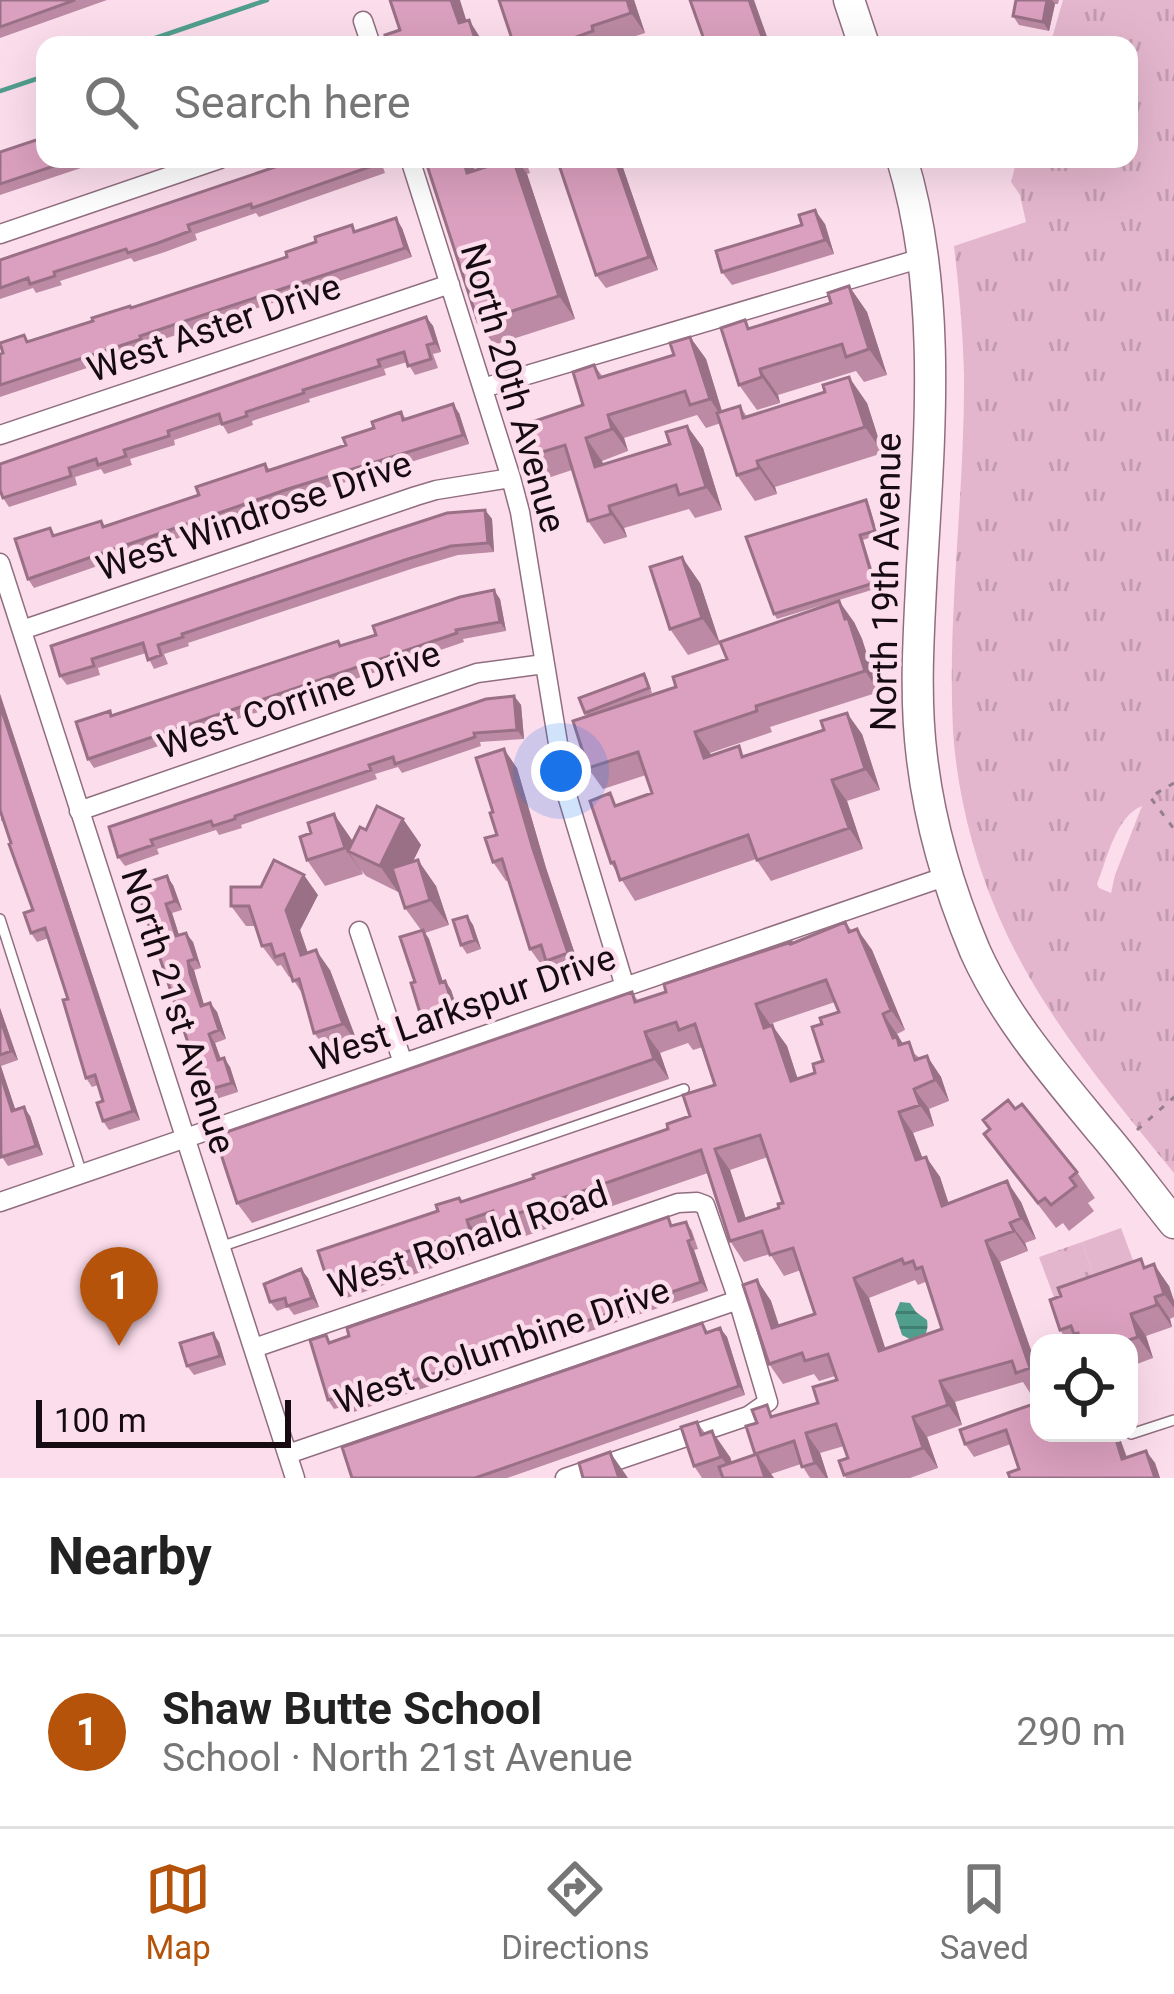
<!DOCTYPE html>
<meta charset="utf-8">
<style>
:root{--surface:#fff;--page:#f6f6f6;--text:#222;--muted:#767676;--line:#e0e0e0;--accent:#b45309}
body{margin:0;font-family:Roboto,sans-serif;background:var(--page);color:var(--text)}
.controls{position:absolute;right:36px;bottom:36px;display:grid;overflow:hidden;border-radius:24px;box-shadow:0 12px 48px #0002}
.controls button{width:108px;height:108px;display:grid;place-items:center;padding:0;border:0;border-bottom:3px solid var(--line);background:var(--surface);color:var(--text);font:60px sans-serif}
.scale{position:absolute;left:36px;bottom:30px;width:255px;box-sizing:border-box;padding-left:12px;border:6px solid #170b12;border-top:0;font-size:33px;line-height:42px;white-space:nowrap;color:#170b12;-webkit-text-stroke:9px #fcddec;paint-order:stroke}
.you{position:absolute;left:561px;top:771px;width:42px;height:42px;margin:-30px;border:9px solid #fff;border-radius:50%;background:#1a73e8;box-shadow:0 0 0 18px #1a73e833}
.badge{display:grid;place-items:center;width:78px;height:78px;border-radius:50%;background:var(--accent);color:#fff;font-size:39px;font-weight:700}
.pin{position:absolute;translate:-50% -99px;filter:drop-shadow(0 3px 6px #0008)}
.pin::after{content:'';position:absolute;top:63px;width:42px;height:36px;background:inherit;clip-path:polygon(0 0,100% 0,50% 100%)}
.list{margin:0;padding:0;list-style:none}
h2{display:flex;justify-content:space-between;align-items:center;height:156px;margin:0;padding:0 48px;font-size:51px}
h2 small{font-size:39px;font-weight:400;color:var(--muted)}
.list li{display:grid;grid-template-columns:78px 1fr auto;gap:36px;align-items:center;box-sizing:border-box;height:192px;padding:0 48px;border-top:3px solid var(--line)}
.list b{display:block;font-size:45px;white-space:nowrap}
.list p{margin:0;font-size:39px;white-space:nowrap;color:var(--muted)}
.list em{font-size:39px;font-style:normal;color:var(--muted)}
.icon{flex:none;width:66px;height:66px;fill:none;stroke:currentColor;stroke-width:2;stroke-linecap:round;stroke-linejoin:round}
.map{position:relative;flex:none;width:1174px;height:1478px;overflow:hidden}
.search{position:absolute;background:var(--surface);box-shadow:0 12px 48px #0002;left:36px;right:36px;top:36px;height:132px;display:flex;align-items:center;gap:30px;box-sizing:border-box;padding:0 42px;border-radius:24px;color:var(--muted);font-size:45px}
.sheet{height:348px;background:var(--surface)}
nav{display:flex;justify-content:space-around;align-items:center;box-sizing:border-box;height:168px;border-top:3px solid var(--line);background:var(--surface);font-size:33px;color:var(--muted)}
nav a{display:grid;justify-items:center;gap:6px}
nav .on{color:var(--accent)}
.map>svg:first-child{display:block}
.grass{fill:url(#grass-tufts);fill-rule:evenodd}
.pitch{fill:#e4b6cd}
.water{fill:url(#water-rules)}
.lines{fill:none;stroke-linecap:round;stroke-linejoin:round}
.stream{stroke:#519e8e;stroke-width:4.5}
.lane-casing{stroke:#906e80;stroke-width:12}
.street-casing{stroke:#906e80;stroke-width:21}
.primary-casing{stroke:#906e80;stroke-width:33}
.path{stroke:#957f8a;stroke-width:3;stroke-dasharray:6 9;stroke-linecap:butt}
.lane{stroke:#fff;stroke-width:9}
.street{stroke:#fff;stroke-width:18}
.primary{stroke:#fff;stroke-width:30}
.wall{fill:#bc8aa4;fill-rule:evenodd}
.shaded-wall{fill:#997086}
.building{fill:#dba0bf;stroke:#997086;stroke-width:3;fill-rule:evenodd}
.labels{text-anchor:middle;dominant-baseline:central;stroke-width:9;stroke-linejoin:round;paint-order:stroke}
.street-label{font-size:36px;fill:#170b12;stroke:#fcddec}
</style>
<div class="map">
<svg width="1174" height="1478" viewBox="0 0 1174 1478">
<defs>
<pattern id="grass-tufts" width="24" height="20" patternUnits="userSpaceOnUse" patternTransform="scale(3)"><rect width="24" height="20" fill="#e4b6cd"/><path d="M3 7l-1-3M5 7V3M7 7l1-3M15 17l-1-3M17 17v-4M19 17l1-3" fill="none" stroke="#c39baf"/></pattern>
<pattern id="water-rules" width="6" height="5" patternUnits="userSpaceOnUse" patternTransform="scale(3)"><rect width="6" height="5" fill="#519e8e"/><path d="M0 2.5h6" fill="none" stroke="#427f73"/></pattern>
</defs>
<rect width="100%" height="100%" fill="#fcddec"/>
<path class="grass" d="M1063 0H1174V1173C1109 1093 1040 1012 999 917 974 860 957 793 953 731 947 612 965 493 964 374 963 331 959 289 954 246L1026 222 1020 195 1011 182 1017 159H1129V45H1050ZM1142 806 1115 875 1111 893 1099 888 1097 884C1107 859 1116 816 1142 806Z
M1082 1242 1097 1285 1055 1300 1039 1257Z"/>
<path class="pitch" d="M1121 1228 1137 1271 1097 1285 1082 1242Z"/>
<path class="water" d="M900 1302 910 1303 916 1312 927 1320C929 1331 925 1338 915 1342L902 1335 895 1314Z"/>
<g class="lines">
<path class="stream" d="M135 45 267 0
M0 91 45 76"/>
<g class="lane-casing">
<path id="lane" d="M0 919 82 1174
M220 1247 684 1089
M1131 1434 1174 1420"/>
</g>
<g class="street-casing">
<path id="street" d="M363 21 371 45
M410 159 511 478 520 512 566 792 625 987
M0 234 220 159
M483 388 922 258
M0 435 450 284
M0 563 295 1478
M22 630 416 496 436 490 511 478
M79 811 477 673 544 664
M359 931 403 1063
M0 1202 947 876
M254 1348 678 1203 697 1202 705 1205 738 1300 768 1402 748 1416 565 1478
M288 1454 738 1300"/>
</g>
<g class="primary-casing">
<path id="primary" d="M849 0 864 45
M902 159C942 290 930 432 922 567 919 630 914 695 922 758 930 825 949 889 975 951 1005 1018 1054 1074 1100 1130 1126 1160 1149 1192 1174 1223"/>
</g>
<path class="path" d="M1174 783 1150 797 1174 829
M1137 1130 1174 1097"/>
<use href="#lane" class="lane"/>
<use href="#street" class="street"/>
<use href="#primary" class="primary"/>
</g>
<path class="wall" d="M0 0H107L0 38Z
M499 0H634L645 33 609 45H514Z
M1016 0H1059L1058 4H1055L1049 31 1019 25 1013 16Z
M0 152 45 159H108L0 195Z
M380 159 385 173 259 217 256 213 195 234 197 240 165 252 134 262 131 258 60 281 62 285 36 293 33 288 0 299V260Z
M425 159H471L475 170 498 163 497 159H525L530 173 527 174 575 319 494 345 478 322Z
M620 159 658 270 606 288 596 275Z
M825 224 834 254 732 285 722 272Z
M402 228 412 257 146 345 147 348 0 397V354L29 342 287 257 356 231Z
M849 286 867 312 887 375 864 382 856 371 778 395 780 403 757 410 739 385 751 328 831 303Z
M426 317 433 326 441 352 433 354 438 368 415 375 407 362 384 369 386 375 309 399 310 402 252 421 253 425 228 434 222 424 174 440 175 445 130 459 132 465 104 474 101 469 75 477 77 485 9 507 3 498 0 490Z
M690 337 706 359 722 411 740 406 747 417 867 403 883 453 775 487 777 494 755 501 737 475 721 423 706 428 697 415 624 438 628 451 602 461 603 464 670 444 687 426 703 448 722 510 695 518 689 509 624 528 627 537 604 544 588 521 572 470 545 479 529 456 583 405 594 365 603 377 674 355Z
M401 412 406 419 459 413 469 444 294 498 34 588 28 579 50 528 55 536 101 521 105 526 199 495 265 464 270 470 346 445Z
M869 505 878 535 863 540 878 588 777 619 774 614Z
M485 510 492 519 494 552 458 555 414 568 188 643 189 646 164 654 168 664 154 669 146 653 98 668 100 675 67 685 60 676 51 646Z
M700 583 720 644 688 655 670 629Z
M500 599 506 631 463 639 464 642 94 768 88 759 110 711 113 716Z
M854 622 862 639 879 692 770 727 772 732 710 753 711 756H745L862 734 880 790 847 801 863 849 771 881 756 859 635 901 611 863 618 805 652 793 646 775 603 789 588 768 587 716 585 713 647 678 652 693 615 707 676 687Z
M0 694 140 1120 109 1130 103 1121V1101L98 1085 92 1087 86 1078 68 999 49 938 37 942 31 933 33 910 4 820 1 821Z
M514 696 521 705 524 739 480 742 481 746 402 773 398 767 375 774 377 779 241 825 242 828 219 835 216 830 157 849 159 854 125 866 118 857 109 827Z
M517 768 546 868 581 972 559 979 549 965 543 967 530 949 509 880 506 881 493 862 497 835 493 812Z
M403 819 421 845 413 861 436 886 449 925 425 933 429 939 443 982 445 981 451 990 459 1014 428 1025 421 1016 415 982 421 930 405 908 399 889 398 892 366 876 361 870 363 874 325 886 307 860 352 842 366 830Z
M173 885 182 910 172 913 179 935 193 942 201 968 194 970 197 983 204 1005 210 1003 217 1012 226 1039 215 1043 221 1059 224 1058 230 1067 238 1092 210 1101 204 1091 136 886Z
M318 895 300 930 308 953 330 970 358 1044 329 1053 314 1033 305 998 291 976 289 977 281 965 277 966 262 946 256 926H246L231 906Z
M467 916 473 925 481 949 467 954 461 945Z
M845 922 852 931 857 929 872 950 905 1030 897 1034 901 1044 920 1058 927 1056 941 1077 949 1101 929 1109 934 1126 913 1133 922 1158 926 1157 940 1177 949 1204 1021 1202 1036 1239 1025 1243 1028 1251 1000 1262 1039 1373V1390L1030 1393 1023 1382 955 1402 962 1425 927 1437 938 1468 910 1478H846L844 1475 848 1458 844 1446 820 1453 828 1478H810L801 1464 771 1474 774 1478H702L694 1466 697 1422 705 1433 730 1457 732 1463 756 1455 775 1416 818 1403 837 1380 835 1376 819 1381 814 1374 783 1384 769 1364 757 1280 771 1301 779 1325 815 1314 801 1270 784 1276 770 1254 744 1262 730 1241 708 1173 511 1241 505 1233 481 1240 484 1250 341 1300 327 1279 459 1198 462 1202 534 1178 668 1129 690 1116 715 1085 703 1047 693 1050 688 1043 660 1053 669 1079 252 1223 237 1203 632 992 638 1001 666 992ZM835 1002 839 1012 822 1024 823 1061 815 1073 797 1079 787 1046 770 1024ZM768 1157 783 1203 779 1208 746 1219 730 1170ZM915 1280 918 1285 925 1282 928 1286 942 1329 885 1349 869 1298Z
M0 1008 18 1060 1 1066 15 1110 30 1116 43 1155 8 1166 0 1154Z
M1015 1109 1077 1172 1095 1198 1088 1203 1094 1211 1069 1231 1063 1223 1056 1228 984 1134Z
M686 1222 692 1231 698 1249 694 1250 708 1291 351 1413 346 1406 334 1409 328 1400 331 1342Z
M1146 1267 1169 1286 1174 1301V1317L1170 1319 1172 1327 1146 1336 1153 1358 1129 1367V1343H1069L1060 1330Z
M308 1278 319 1307 294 1315 288 1307 277 1311 270 1302Z
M702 1323 708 1332 720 1328 727 1337 745 1395 507 1478H352Z
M219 1342 226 1365 194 1375 187 1366Z
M1039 1402V1433H1118L1127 1457 1146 1451 1155 1463 1160 1478H1010L1019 1469 1011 1444 974 1457 965 1444Z"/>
<path class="shaded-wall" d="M451 0H460L474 45 459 23Z
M627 0H634L645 33 631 13Z
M749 0H754L770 45H765Z
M1047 0H1052L1055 4 1049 31 1043 22Z
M469 20 485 45H477Z
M463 159H471L483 196 467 173Z
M513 159H516L527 174 575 319 559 296Z
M615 159H620L658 270 649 257Z
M815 210 825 224 834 254 825 240Z
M396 218 402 228 412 257 405 248Z
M849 286 867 312 887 375 869 349Z
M426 317 433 326 441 352 435 343Z
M690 337 706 359 725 422 710 399Z
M760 369 778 395 780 403 762 377Z
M849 377 867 403 883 453 865 427Z
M453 404 459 413 469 444 463 435Z
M608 415 624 438 628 451 612 429Z
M687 426 703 448 722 510 706 487Z
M586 438 602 461 611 489 595 467Z
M757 461 775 487 777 494 759 468Z
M609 506 624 528 627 537 611 514Z
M485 510 492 519 494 552 488 543Z
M682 557 700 583 720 644 702 618Z
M494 590 500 599 506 631 500 622Z
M839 601 854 622 862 639 879 692 865 671Z
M0 694 140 1120 133 1111 0 705Z
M514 696 521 705 524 739 517 730Z
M847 713 862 734 880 790 865 769Z
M695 732 710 753 719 779 704 758Z
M504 749 517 768 546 868 581 972 568 953 533 849Z
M832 780 847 801 863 849 849 828Z
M334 814 352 840 356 855 348 851 363 874 345 848Z
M403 819 421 845 398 892 380 866Z
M418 860 436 886 449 925 430 900Z
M304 875 318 895 300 930 315 975 301 955 286 910Z
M167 876 173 885 182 910 175 901Z
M166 904 172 913 182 945 176 936Z
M467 916 473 925 481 949 475 940Z
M857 929 872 950 905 1030 891 1010Z
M423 930 429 939 446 992 440 983Z
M186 933 193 942 201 968 195 959Z
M316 950 330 970 358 1044 343 1024Z
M188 961 194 970 207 1015 201 1006Z
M445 981 451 990 459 1014 453 1005Z
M210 1003 217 1012 226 1039 219 1030Z
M756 1004 770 1024 778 1048 764 1028Z
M0 1008 18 1060 11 1051 0 1018Z
M883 1014 897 1034 911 1057 893 1038Z
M772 1025 787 1046 805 1101 791 1081Z
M645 1032 660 1053 669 1079 654 1059Z
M209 1034 215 1043 224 1069 218 1060Z
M927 1056 941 1077 949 1101 935 1080Z
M224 1058 230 1067 238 1092 232 1083Z
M0 1064 19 1120 12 1111 0 1073Z
M914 1089 929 1109 934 1126 920 1105Z
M24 1107 30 1116 43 1155 36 1146Z
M899 1112 913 1133 931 1180 916 1160Z
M715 1149 730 1170 751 1235 739 1221Z
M926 1157 940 1177 956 1227 942 1206Z
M1007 1181 1021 1202 1036 1239 1021 1218Z
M467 1220 481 1240 484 1250 470 1230Z
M1010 1223 1025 1243 1028 1251 1014 1231Z
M688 1241 694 1250 708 1291 701 1282Z
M986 1241 1000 1262 1039 1373V1381L1030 1368Z
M1154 1264 1169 1286 1174 1301V1308L1164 1294Z
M301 1269 308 1278 319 1307 312 1298Z
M854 1278 869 1298 893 1372 879 1351Z
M757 1280 771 1301 786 1348 772 1328Z
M1155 1297 1170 1319 1172 1327 1157 1305Z
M1131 1314 1146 1336 1153 1358 1138 1337Z
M720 1328 727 1337 745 1395 739 1386Z
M213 1333 219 1342 226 1365 220 1356Z
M940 1381 955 1402 962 1425 948 1405Z
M913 1417 927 1437 938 1468 923 1448Z
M712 1431 730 1457 737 1478 721 1457Z
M806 1433 820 1453 828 1478H826L815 1463Z
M1114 1433H1118L1131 1471 1122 1459Z
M1146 1451 1155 1463 1160 1478H1155Z
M610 1452 628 1478H619Z
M757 1454 774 1478H765Z"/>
<path class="building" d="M0 0H75L0 27Z
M390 0H451L459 23 469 20 477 45H388L385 35 400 30Z
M499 0H627L631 13 592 26 593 31 554 45H514Z
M690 0H749L765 45H706Z
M1016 0H1047L1043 22 1013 16Z
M45 137V159H75L0 184V152Z
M292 159H377L378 164 252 208 251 204 188 225 190 231 158 243 128 253 126 249 54 272 55 276 30 284 28 278 0 288V260L287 163 286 161Z
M425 159H463L467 173 498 163 497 159H513L559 296 478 322Z
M557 159H615L649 257 596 275Z
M815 210 825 240 722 272 716 251 802 225 799 215Z
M396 218 405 248 140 336 141 339 0 385V354L3 353 0 343 24 335 27 342 93 321 92 318 130 306 131 308 287 257 286 252 316 242 315 237 352 225 354 232Z
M849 286 869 349 846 357 842 344 760 369 762 377 739 385 721 328 745 320 748 329 831 303 828 293Z
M426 317 435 343 427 345 431 359 408 366 404 352 378 360 380 366 303 390 304 393 246 412 247 416 222 424 219 414 168 431 169 436 124 450 126 456 98 465 96 459 69 468 71 476 3 498 0 490V464Z
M690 337 710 399 690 405 685 391 608 415 612 429 586 438 595 467 670 444 666 432 687 426 706 487 679 495 676 485 609 506 611 514 588 521 565 445 529 456 520 426 583 405 573 372 594 365 599 378 674 355 670 343Z
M849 377 865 427 757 461 759 468 737 475 717 413 740 406 743 418 825 392 823 385Z
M453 404 463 435 288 489 28 579 15 539 50 528 53 536 101 521 103 527 199 495 196 487 265 464 267 471 346 445 343 438 374 428 372 422 401 412 403 420Z
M866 500 875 531 860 535 874 583 774 614 746 537Z
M485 510 488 543 451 546 408 559 182 634 183 637 158 645 161 655 148 660 143 643 92 659 94 666 60 676 51 646 392 531 447 513Z
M682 557 702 618 670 629 650 567Z
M494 590 500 622 456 630 457 633 88 759 76 722 110 711 111 716 338 641 340 646 376 635 373 626 460 597Z
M839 601 845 619 848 618 865 671 756 706 757 711 695 732 704 758 739 746 742 757 824 730 821 721 847 713 865 769 832 780 849 828 757 860 748 835 620 880 614 862 611 863 590 801 610 793 615 806 652 793 638 752 588 768 573 721 676 687 673 677 727 659 720 642Z
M644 674 649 688 585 713 579 698Z
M514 696 517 730 474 733 475 737 395 764 393 757 369 765 371 770 235 816V819L213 826 211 821 151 840 153 845 118 857 109 827 486 699Z
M0 705 133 1111 103 1121 97 1103 103 1101 95 1075 86 1078 63 1000 68 999 45 928 31 933 24 913 33 910 9 844 11 843 0 810Z
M504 749 533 849 568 953 546 961 541 945 530 949 502 859 493 862 485 838 497 835 490 813 493 812 476 758Z
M377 806 403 819 380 866 348 851 360 827 366 830Z
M334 814 345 848 307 860 300 837 311 833 308 823Z
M274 860 304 875 286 910 301 955 316 950 343 1024 314 1033 299 979 293 981 284 954 275 957 271 944 262 946 249 906H231V887H261Z
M418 860 430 900 405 908 392 868Z
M167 876 175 901 166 904 176 936 186 933 195 959 188 961 190 974 201 1006 210 1003 219 1030 209 1034 218 1060 224 1058 232 1083 204 1091 136 886Z
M467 916 475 940 461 945 453 920Z
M845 922 849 932 857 929 886 998 891 1010 883 1014 893 1038 897 1037 899 1045 909 1042 915 1060 927 1056 935 1080 914 1089 920 1105 899 1112 916 1160 926 1157 942 1206 1007 1181 1021 1218 1010 1223 1014 1231 986 1241 1030 1368 1016 1373 1012 1361 940 1381 948 1405 913 1417 923 1448 844 1475 839 1461 848 1458 836 1424 806 1433 815 1463 802 1467 794 1441 755 1454 746 1426 757 1423 752 1410 767 1405 771 1417 818 1403 813 1387 837 1380 828 1354 805 1361 802 1353 769 1364 743 1285 757 1280 772 1328 815 1314 793 1248 770 1255 762 1231 730 1241 701 1150 496 1221 493 1211 467 1220 470 1230 327 1279 318 1251 438 1211 436 1205 459 1198 461 1202 534 1178 533 1175 668 1129 667 1124 690 1116 683 1095 715 1085 695 1024 679 1030 676 1022 645 1032 654 1059 237 1203 215 1136 632 992 635 1002 666 992 664 984 791 942V944ZM826 980 839 1012 820 1018 822 1024 812 1027 823 1061 813 1064 815 1073 791 1081 772 1025 764 1028 756 1004ZM760 1135 783 1203 778 1204 779 1208 739 1221 715 1149ZM902 1259 904 1264 913 1261 916 1269 922 1267 942 1329 879 1351 854 1278Z
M423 930 440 983 445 981 453 1005 421 1016 411 983 415 982 400 937Z
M0 1018 11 1051 0 1055Z
M0 1073 12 1111 24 1107 36 1146 1 1157Z
M1008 1100 1015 1109 1022 1104 1077 1172 1070 1178 1076 1186 1051 1205 1045 1198 1038 1203 984 1134 990 1129 983 1120Z
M668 1217 671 1226 686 1222 692 1239 688 1241 701 1282 345 1404 342 1396 328 1400 310 1340 326 1335 329 1343 349 1336 347 1328 352 1326Z
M1141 1259 1144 1268 1154 1264 1164 1294 1155 1297 1157 1305 1131 1314 1138 1337 1120 1343H1081L1078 1333 1074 1334 1071 1326 1060 1330 1050 1300 1061 1296 1058 1288Z
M301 1269 312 1298 287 1306 285 1298 270 1302 264 1284Z
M702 1323 706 1333 720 1328 739 1386 475 1478H352L342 1447Z
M213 1333 220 1356 187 1366 180 1343Z
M1039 1402V1433H1114L1122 1459 1146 1451 1155 1478H1010L1008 1473 1019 1469 1006 1430 965 1444 960 1430Z
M697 1422 701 1435 712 1431 721 1457 694 1466 681 1427Z
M610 1452 619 1478H583L579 1463Z
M757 1454 765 1478H723L719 1467Z"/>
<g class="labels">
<g class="street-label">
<text transform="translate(214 328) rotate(-19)">West Aster Drive</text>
<text transform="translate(513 388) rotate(74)">North 20th Avenue</text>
<text transform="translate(254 516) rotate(-19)">West Windrose Drive</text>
<text transform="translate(886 582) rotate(-89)">North 19th Avenue</text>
<text transform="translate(299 700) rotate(-19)">West Corrine Drive</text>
<text transform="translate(463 1008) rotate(-19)">West Larkspur Drive</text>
<text transform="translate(178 1011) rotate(72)">North 21st Avenue</text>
<text transform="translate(468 1240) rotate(-19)">West Ronald Road</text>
<text transform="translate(502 1346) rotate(-19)">West Columbine Drive</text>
</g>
</g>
</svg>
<div class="controls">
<button><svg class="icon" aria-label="locate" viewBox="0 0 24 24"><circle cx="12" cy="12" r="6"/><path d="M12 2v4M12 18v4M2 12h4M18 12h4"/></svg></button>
</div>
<div class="scale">100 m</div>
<div class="you"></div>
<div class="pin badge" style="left:119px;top:1346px">1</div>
<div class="search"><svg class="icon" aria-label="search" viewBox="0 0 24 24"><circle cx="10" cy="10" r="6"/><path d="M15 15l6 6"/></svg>Search here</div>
</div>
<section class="sheet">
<h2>Nearby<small></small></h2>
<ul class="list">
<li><span class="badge">1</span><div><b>Shaw Butte School</b><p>School · North 21st Avenue</p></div><em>290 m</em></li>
</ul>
</section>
<nav>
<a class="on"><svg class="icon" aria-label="map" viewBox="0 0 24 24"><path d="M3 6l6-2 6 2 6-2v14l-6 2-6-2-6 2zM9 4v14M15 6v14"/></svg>Map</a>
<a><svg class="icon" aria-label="directions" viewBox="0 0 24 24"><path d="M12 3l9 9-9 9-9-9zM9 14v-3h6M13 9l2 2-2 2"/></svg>Directions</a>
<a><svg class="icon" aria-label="saved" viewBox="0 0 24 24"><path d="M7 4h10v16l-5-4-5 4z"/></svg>Saved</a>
</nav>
